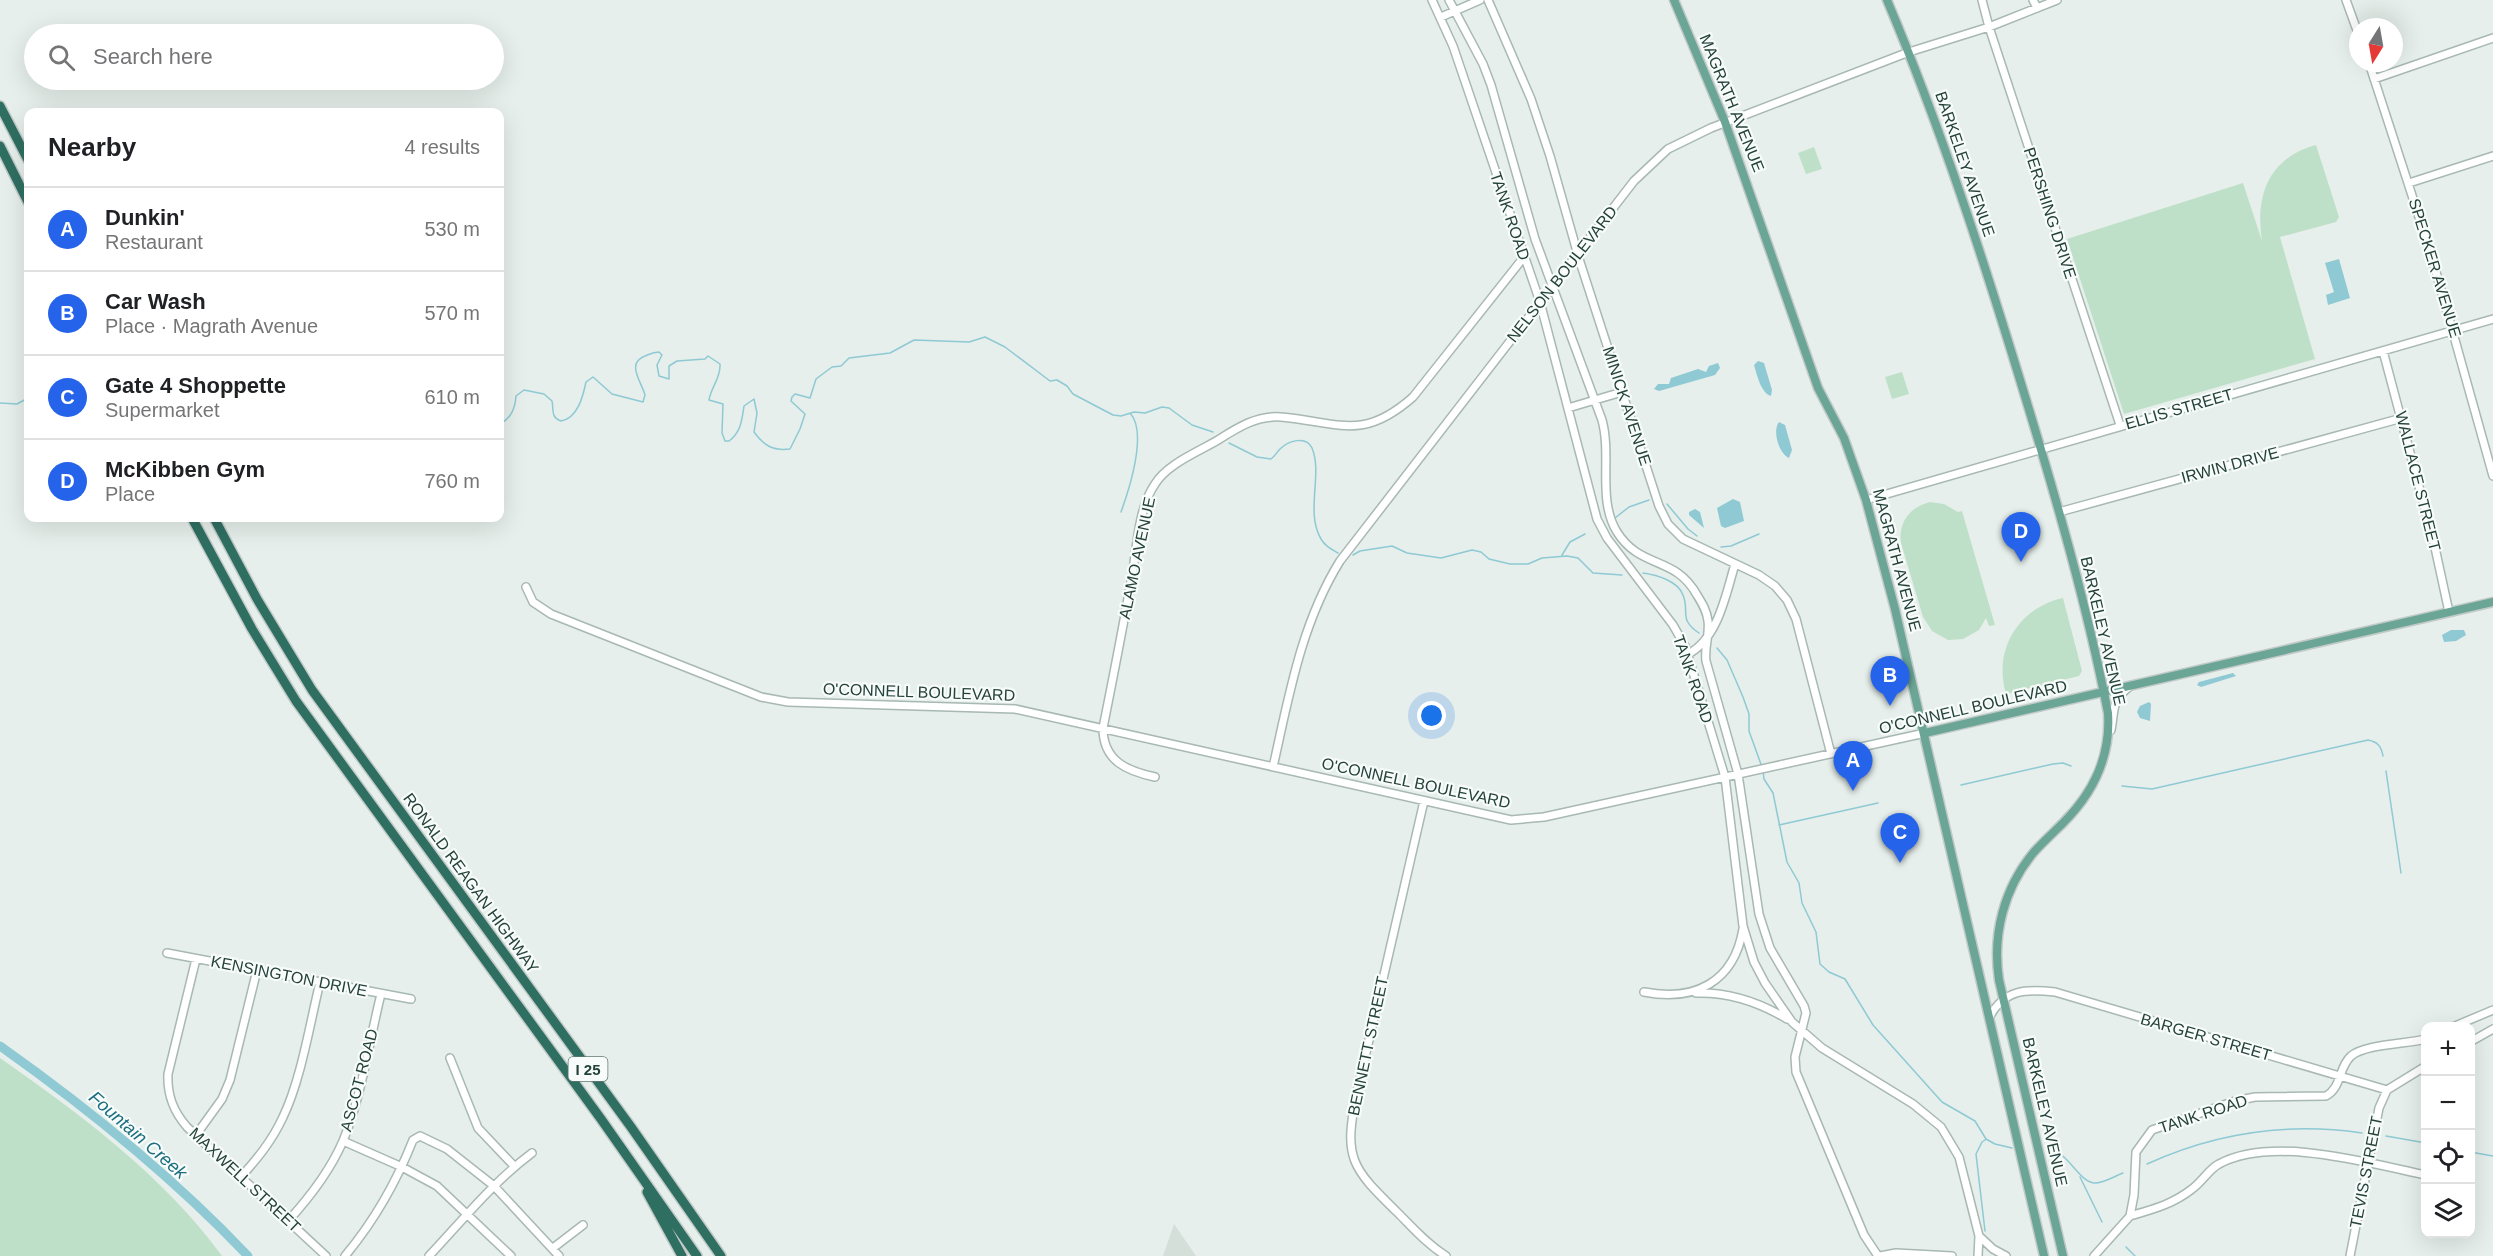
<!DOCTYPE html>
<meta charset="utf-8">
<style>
:root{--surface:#fff;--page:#f2f2f2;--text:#202124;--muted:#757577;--line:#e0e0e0;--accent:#2563eb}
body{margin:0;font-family:Arial,sans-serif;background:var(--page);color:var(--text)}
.controls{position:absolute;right:18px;bottom:18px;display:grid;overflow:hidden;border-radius:12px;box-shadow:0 6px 24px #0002}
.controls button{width:54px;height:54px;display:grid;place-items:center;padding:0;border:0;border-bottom:2px solid var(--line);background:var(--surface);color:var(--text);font:30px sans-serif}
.compass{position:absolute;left:2349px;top:18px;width:54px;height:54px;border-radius:50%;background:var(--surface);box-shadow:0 6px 24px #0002;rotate:191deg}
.you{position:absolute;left:1432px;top:716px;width:21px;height:21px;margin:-15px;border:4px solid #fff;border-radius:50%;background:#1a73e8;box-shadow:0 0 0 9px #1a73e833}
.badge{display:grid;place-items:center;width:39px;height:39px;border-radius:50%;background:var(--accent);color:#fff;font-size:20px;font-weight:700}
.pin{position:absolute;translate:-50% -50px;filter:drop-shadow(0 2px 3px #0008)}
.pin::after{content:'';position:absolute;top:32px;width:21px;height:18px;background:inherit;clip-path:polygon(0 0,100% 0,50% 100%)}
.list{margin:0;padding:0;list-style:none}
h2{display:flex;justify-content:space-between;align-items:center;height:78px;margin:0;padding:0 24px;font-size:26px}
h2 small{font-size:20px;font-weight:400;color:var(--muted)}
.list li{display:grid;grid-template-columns:39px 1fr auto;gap:18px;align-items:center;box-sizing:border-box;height:84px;padding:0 24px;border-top:2px solid var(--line)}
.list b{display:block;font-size:22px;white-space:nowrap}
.list p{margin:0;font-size:20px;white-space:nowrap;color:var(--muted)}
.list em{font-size:20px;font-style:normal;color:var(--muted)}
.icon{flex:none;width:33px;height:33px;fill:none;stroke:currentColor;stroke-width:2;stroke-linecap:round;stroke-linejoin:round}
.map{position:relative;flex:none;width:2493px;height:1256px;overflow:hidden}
.search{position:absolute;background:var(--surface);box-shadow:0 6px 24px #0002;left:24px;top:24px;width:480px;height:66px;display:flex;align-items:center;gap:15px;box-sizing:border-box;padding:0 21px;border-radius:33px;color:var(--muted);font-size:22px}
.panel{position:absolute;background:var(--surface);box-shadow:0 6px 24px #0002;left:24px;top:108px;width:480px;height:414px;border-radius:12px}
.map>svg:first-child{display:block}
.built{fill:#d4dfda}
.green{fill:#bfe0c8}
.water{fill:#8ec9d4}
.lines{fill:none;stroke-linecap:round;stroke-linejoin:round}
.stream{stroke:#8ec9d4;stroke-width:1.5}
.river{stroke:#8ec9d4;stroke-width:9}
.minor-casing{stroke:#a8b8b2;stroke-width:10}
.major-casing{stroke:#c2cac8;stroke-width:11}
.highway-casing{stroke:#c2cac8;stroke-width:12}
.minor{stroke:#fff;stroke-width:7}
.major{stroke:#6aa596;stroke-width:8}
.highway{stroke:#2f6f62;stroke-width:9}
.labels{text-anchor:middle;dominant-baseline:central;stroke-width:4.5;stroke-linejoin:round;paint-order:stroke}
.shield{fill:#f7fbf9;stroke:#637a73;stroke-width:1.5}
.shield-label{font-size:15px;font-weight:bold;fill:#24423a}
.street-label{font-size:16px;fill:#24423a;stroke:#f7fbf9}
.water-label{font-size:18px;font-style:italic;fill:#1c6f80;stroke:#f7fbf9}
</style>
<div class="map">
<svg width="2493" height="1256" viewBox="0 0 2493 1256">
<rect width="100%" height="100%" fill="#e6efeb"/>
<path class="built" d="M1174 1224 1196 1256H1163Z"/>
<path class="green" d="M2316 145 2339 217 2336 222 2280 237 2315 359 2124 414 2067 239 2243 183 2262 241C2255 196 2268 158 2316 145Z
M1814 147 1822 169 1806 174 1798 153Z
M1902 372 1909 394 1892 399 1885 377Z
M1930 502 1944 504 1958 512 1962 511 1995 625 1989 626 1986 618 1979 630 1963 639 1948 640 1932 631 1923 617 1901 543C1898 522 1910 507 1930 502Z
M2063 598 2082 671 2079 676 2006 694C1993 650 2018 608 2063 598Z
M0 1058C81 1115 163 1175 222 1256H0Z"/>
<path class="water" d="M2339 259 2350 298 2328 305 2326 295 2334 292 2325 263Z
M1758 361 1764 363 1772 390 1771 396C1761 393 1757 375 1754 365Z
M1718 363 1720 368 1715 375 1659 391 1654 389 1658 384H1669L1671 378 1698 369 1706 372 1709 366Z
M1779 422 1785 425 1792 450 1789 458C1779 454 1772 431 1779 422Z
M1733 499 1740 502 1744 521 1725 528 1721 526 1717 508Z
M1695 509 1700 512 1704 528 1689 515V512Z
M2451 630H2464L2466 635 2456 641 2444 642 2442 635Z
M2233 673 2236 676 2201 687 2197 685 2199 682Z
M2149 702 2151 704 2150 721 2140 718 2137 712 2140 706Z"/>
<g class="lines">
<path class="stream" d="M0 403 17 404 28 398
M500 424C511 418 515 409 516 396L524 390 544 394 552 401C554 409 550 417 561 421 578 418 583 396 586 382L593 377 612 394 643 402 645 395C641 381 626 363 645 356 650 354 653 352 659 352L662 355 657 365 659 376 669 379V366L677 361 705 359 708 356 720 364C721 378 711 387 709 400L723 404 722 433 725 441H729C741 432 742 420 744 406L754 399 757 413 754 432C764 446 773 451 790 449L800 429 805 414 791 401 792 397 795 394 810 398 816 379 832 367 841 366 849 358 890 353 914 340 969 342 985 337 1005 347 1050 381 1057 380 1067 386 1073 394 1113 415 1121 416 1134 412 1145 413 1162 407 1169 408 1192 425 1213 432
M1229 443 1257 457 1271 459C1275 456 1277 452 1280 449 1288 441 1306 435 1312 448 1323 474 1305 512 1321 539 1325 546 1331 549 1338 553
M1667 504 1688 529 1697 536
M1121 512C1129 490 1148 432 1130 413
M1615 518 1629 507 1649 500
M1721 547 1731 546 1759 534
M1353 555 1360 551 1392 546 1407 553 1441 558 1472 550 1481 552 1489 559 1510 564H1528L1542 558 1567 556 1578 558 1593 573 1622 575
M1562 555 1570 542 1585 534
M1643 573C1657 575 1678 581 1683 595 1690 612 1678 619 1699 633
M1717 648 1727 660 1743 697 1749 714V731L1762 767
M1763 771 1764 779 1773 793 1787 862 1799 883 1802 903 1816 932 1820 964 1829 972 1845 979 1873 1025 1942 1102 1975 1121 1986 1139 1995 1144 2012 1148
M2386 771 2401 873
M1961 785 2053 764 2063 763 2071 766
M2122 786 2152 789 2368 740C2378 742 2381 746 2383 756
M1779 825 1878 803
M2386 1136 2426 1143
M1985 1140 1982 1142 1976 1154 1985 1231
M2050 1148C2070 1155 2080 1183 2095 1183 2104 1183 2115 1176 2123 1173
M2470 1152 2493 1156
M2147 1164C2217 1132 2287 1122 2362 1133
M2080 1177 2102 1222
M2126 1247 2135 1256"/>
<path class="river" d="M0 1046C89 1109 173 1177 248 1256"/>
<g class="minor-casing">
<path id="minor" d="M1432 0 1453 46 1540 302 1597 519 1607 538 1673 625 1685 646 1725 777 1743 926 1754 962 1765 983 1792 1022 1822 1048 1913 1104 1941 1127 1959 1157 1979 1236 1993 1249 2006 1256
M1449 0 1483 64 1491 85 1535 239 1602 420C1612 456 1597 500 1617 532 1641 570 1675 555 1697 595 1702 603 1707 611 1708 621 1710 634 1704 647 1706 661L1738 774 1759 914 1770 948 1804 1006 1806 1013 1795 1057 1796 1072 1864 1235 1878 1256
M1488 0 1531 99 1550 156 1580 262 1659 506 1668 524 1683 539 1759 575 1775 586 1787 600 1796 619 1831 754
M1982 0 1989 27 2120 425
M2033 0 2037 8
M2346 0 2358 33
M1441 17 1480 0
M2369 63 2431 254 2493 476
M2374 79 2493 38
M2409 183 2493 156
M2383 351 2434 543 2449 612
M1568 408 1622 392
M1866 500 2493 319
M2059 512 2402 418
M526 587 533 602 551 614 761 697 788 702 1015 709 1511 820 1544 817 1925 733
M1688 654C1718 639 1726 594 1735 564
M2111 730C2115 709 2111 701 2129 687
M1273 767C1289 696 1301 624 1340 561L1634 181 1668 149 1711 128 1909 52 1989 27 2057 0
M1155 777C1127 771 1103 761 1103 728 1113 678 1123 627 1132 576 1137 547 1138 509 1155 484 1167 464 1198 452 1218 440 1237 428 1257 415 1281 417 1339 422 1362 442 1413 397L1524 257
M1424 801 1357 1092C1343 1159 1351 1167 1398 1213 1413 1228 1427 1244 1446 1256
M167 953 411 999
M196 959 168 1074C167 1095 173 1111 187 1127L326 1256
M1644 992C1695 1002 1734 982 1743 929
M1696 993C1729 992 1759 1002 1787 1019
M1990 1016C2005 989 2026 989 2055 992L2387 1090 2426 1066
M2455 1026 2493 1010
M2470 1042 2493 1029
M450 1058 478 1128 514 1166
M196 1135 222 1099 230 1080 257 970
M343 1141 402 1167 437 1186 511 1256
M240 1178C257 1159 272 1141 283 1117 301 1080 310 1023 320 982
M2130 1216C2154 1209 2173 1204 2192 1189 2202 1182 2209 1169 2219 1164 2273 1135 2368 1163 2426 1175
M288 1221C310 1197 330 1171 343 1141 362 1095 369 1042 381 994
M553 1248 583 1225
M345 1256C375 1220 396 1183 413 1140L420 1136 447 1149 494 1186 559 1256
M429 1256C462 1221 493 1182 532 1153
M1880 1256 1896 1253 1952 1256
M1978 1256 1979 1236
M2094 1256 2130 1216 2134 1195 2136 1152 2152 1130 2235 1101 2255 1097 2326 1096C2342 1087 2338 1068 2351 1056 2365 1044 2407 1044 2426 1039
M2350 1256 2379 1108 2387 1090"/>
</g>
<g class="major-casing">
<path id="major" d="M1674 0 1725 122 1818 388 1844 438 1866 500 1895 609 2044 1256
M1887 0C1941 128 1984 261 2024 393 2056 498 2087 605 2108 713 2111 757 2094 792 2063 823 2053 833 2043 842 2034 852 2004 888 1992 934 1999 980L2063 1256
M1925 733 2493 602"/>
</g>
<g class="highway-casing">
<path id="highway" d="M0 106 28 160
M0 146 28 202
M192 518 252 629 296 701 601 1119 697 1256
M214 518 257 599 312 690 631 1127 721 1256
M647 1192 682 1256"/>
</g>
<use href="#minor" class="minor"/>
<use href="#major" class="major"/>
<use href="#highway" class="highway"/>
</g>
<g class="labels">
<rect class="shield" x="568.5" y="1057" width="39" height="24" rx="4.5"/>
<g class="shield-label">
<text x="588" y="1069">I 25</text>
</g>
<g class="street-label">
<text transform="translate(1732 103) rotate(68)">MAGRATH AVENUE</text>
<text transform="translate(1965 164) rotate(71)">BARKELEY AVENUE</text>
<text transform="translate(2050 213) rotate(72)">PERSHING DRIVE</text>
<text transform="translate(1510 216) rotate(71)">TANK ROAD</text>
<text transform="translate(2435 268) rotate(73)">SPECKER AVENUE</text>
<text transform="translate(1562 274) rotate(-52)">NELSON BOULEVARD</text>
<text transform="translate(1627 406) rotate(72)">MINICK AVENUE</text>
<text transform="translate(2179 409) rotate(-16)">ELLIS STREET</text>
<text transform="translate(2230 465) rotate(-15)">IRWIN DRIVE</text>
<text transform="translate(2418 481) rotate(76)">WALLACE STREET</text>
<text transform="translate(1137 558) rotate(-78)">ALAMO AVENUE</text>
<text transform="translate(1897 560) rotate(75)">MAGRATH AVENUE</text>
<text transform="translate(2103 631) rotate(77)">BARKELEY AVENUE</text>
<text transform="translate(1693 679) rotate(71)">TANK ROAD</text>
<text transform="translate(919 692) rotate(2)">O'CONNELL BOULEVARD</text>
<text transform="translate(1973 707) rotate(-13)">O'CONNELL BOULEVARD</text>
<text transform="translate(1416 783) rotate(12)">O'CONNELL BOULEVARD</text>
<text transform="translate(471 883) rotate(54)">RONALD REAGAN HIGHWAY</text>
<text transform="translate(289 976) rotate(11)">KENSINGTON DRIVE</text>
<text transform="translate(2206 1037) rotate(16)">BARGER STREET</text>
<text transform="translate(1368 1046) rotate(-78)">BENNETT STREET</text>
<text transform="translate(359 1080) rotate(-75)">ASCOT ROAD</text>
<text transform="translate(2045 1112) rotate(77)">BARKELEY AVENUE</text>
<text transform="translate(2203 1114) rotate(-18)">TANK ROAD</text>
<text transform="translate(2366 1172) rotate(-79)">TEVIS STREET</text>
<text transform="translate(245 1180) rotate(43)">MAXWELL STREET</text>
</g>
<g class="water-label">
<text transform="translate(138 1135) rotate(41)">Fountain Creek</text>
</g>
</g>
</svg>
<div class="controls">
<button>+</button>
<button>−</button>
<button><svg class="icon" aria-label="locate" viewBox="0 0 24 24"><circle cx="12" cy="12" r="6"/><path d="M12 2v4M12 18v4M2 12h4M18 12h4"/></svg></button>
<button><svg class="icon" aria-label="layers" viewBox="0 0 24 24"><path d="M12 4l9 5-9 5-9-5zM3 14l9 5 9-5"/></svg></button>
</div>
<svg class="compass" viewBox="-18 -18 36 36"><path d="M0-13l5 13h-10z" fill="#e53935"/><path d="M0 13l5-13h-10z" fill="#757577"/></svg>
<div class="you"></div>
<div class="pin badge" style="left:1853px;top:791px">A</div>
<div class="pin badge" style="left:1890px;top:706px">B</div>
<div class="pin badge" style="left:1900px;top:863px">C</div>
<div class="pin badge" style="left:2021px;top:562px">D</div>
<div class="search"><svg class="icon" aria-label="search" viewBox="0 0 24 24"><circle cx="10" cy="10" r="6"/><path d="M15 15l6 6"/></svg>Search here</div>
<section class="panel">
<h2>Nearby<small>4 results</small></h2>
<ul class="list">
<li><span class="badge">A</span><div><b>Dunkin'</b><p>Restaurant</p></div><em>530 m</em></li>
<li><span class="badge">B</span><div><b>Car Wash</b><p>Place · Magrath Avenue</p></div><em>570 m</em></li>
<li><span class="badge">C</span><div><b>Gate 4 Shoppette</b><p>Supermarket</p></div><em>610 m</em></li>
<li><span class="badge">D</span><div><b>McKibben Gym</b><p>Place</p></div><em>760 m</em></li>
</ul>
</section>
</div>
